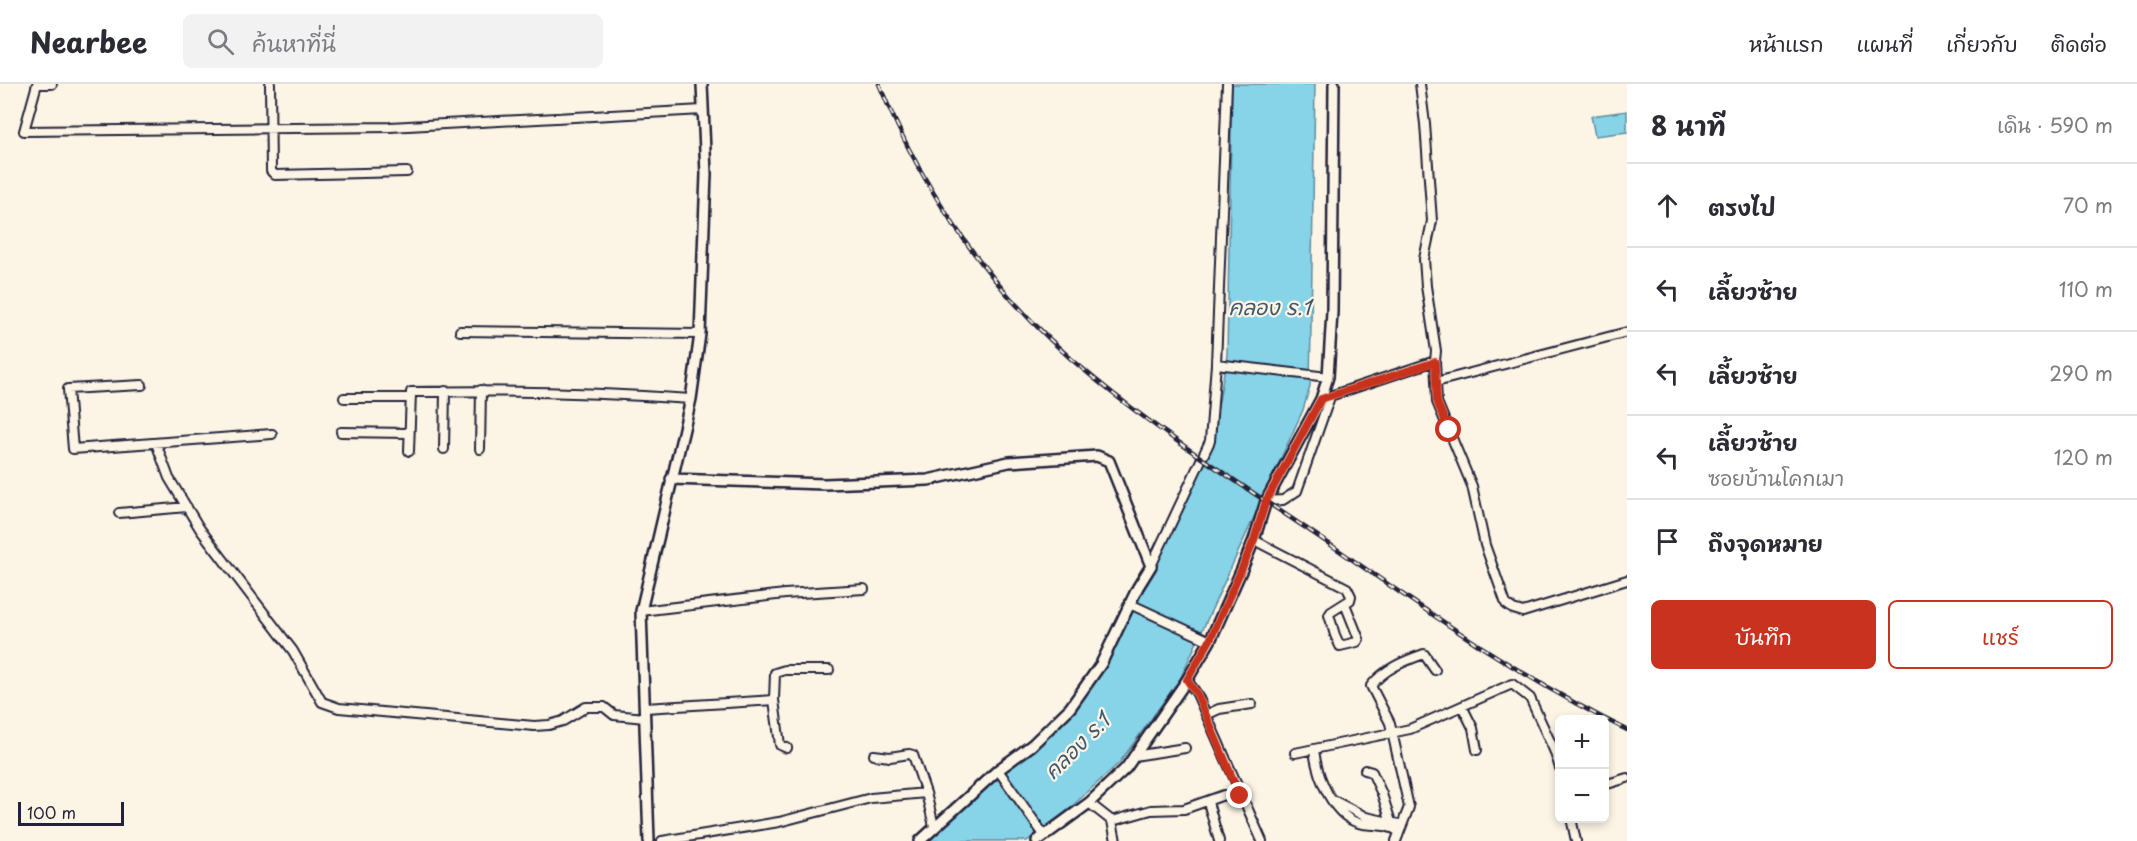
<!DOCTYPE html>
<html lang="th">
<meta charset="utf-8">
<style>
:root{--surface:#fff;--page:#f2f2f3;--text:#2b2b33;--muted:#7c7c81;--line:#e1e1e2;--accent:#c8321e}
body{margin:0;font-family:"Playpen Sans","Playpen Sans Thai",sans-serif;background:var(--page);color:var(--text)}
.controls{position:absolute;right:18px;bottom:18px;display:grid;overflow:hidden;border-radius:9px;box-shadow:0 3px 9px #0003}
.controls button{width:54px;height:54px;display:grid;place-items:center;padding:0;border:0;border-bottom:2px solid var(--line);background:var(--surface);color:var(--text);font:30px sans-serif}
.scale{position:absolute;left:18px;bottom:15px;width:106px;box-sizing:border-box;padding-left:6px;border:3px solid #22223b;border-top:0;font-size:16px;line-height:21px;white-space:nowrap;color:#22223b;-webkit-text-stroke:4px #fcf5e5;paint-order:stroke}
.stop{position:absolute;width:18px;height:18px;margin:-14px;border:4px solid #c8321e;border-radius:50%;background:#fff}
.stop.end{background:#c8321e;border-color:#fff;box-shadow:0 2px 6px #0008}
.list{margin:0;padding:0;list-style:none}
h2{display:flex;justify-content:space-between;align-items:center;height:78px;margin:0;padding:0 24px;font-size:26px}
h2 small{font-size:20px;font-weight:400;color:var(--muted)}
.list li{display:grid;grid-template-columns:39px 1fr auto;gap:18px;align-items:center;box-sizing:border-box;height:84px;padding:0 24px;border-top:2px solid var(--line)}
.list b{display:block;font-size:22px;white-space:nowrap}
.list p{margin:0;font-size:20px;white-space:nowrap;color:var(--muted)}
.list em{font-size:20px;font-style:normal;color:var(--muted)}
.actions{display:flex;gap:12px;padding:18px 24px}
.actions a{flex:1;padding:14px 0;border:2px solid var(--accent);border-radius:9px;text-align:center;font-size:21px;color:var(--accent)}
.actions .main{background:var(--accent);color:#fff}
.icon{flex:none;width:33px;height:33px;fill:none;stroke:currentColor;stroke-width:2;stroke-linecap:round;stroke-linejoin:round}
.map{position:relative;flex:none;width:1627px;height:757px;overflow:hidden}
header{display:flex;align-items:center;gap:36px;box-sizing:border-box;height:84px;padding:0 30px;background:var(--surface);border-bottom:2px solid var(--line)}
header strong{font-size:28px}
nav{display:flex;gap:33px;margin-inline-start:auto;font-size:21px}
.search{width:420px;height:54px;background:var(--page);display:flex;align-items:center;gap:15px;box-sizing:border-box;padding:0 21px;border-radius:9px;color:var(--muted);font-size:22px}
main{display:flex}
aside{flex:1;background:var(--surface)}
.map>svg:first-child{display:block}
.water{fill:#87d3e7;stroke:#5f8ca2;stroke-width:1.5}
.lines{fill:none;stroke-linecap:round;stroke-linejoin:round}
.minor-casing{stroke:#22223b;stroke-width:12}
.tertiary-casing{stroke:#22223b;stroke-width:14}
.minor{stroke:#fcf5e5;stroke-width:8}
.tertiary{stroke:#fcf5e5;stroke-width:9}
.rail-casing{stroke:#22223b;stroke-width:4.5}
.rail{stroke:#fcf5e5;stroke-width:2;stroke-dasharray:7;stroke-linecap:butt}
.route{stroke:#c8321e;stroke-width:8}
.labels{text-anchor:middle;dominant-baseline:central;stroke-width:4.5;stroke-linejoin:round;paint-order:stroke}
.water-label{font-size:21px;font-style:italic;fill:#40576f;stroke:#fcf5e5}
</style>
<header>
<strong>Nearbee</strong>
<div class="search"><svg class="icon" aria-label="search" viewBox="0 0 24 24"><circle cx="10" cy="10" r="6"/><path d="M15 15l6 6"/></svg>ค้นหาที่นี่</div>
<nav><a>หน้าแรก</a><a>แผนที่</a><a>เกี่ยวกับ</a><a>ติดต่อ</a></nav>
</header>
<main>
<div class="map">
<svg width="1627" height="757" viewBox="0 0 1627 757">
<rect width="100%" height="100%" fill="#fcf5e5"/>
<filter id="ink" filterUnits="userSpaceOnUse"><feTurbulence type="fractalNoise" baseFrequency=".0167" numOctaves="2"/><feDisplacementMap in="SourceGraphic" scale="12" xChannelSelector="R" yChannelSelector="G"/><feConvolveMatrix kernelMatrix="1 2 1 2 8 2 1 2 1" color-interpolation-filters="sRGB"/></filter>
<g filter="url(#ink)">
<path class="water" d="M1232 0H1315L1310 302 1303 326 1180 595 1120 678 1068 726 1027 757H927L996 693 1058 644 1107 574 1207 361 1218 323 1227 271Z
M1627 27V48L1595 52 1591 32Z"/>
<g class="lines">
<g class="minor-casing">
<path id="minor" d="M37 0 24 47 390 43 703 26
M37 0H52
M270 0 271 87 275 91 407 88
M460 247 700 250
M1435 277 1437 318 1472 402 1485 461 1506 520 1513 525 1523 528 1627 496
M1216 280 1328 293
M1436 298 1627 248
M142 301 68 305 73 365 272 350
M344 314H411
M1321 315 1435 277 1436 267 1426 202 1424 175 1432 137 1425 40 1420 0
M341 348 408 349
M156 359 169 394 200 445 293 567 322 618 339 624 534 642 549 641 563 637 586 623H604L614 631 645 634
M444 365 445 307
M480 365 481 306
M409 367 411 308C506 306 596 308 691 315
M1266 417 1283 416 1297 407 1330 313
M119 429 187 423
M1254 456 1347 504 1351 512 1350 516 1331 528 1329 531 1335 551 1340 562 1357 558 1359 555 1345 520
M1151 482 1210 357 1216 280 1227 0
M1130 520 1210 557
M641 527 785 510 864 505
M1187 596 1197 610 1262 757
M1462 622 1473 644 1477 666
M645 624 774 616
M1206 631 1219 625 1252 620
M787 664 780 661 774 616 775 589 785 586H829
M1314 666C1317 692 1333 735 1363 740 1375 742 1389 740 1399 748
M1295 669 1410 645 1512 600 1530 614 1554 666 1560 684
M874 671 890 673 909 670 913 671 926 709
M1134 672 1185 664
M998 686 1044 751
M1365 686 1372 688 1382 710 1391 738
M1604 701 1627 694
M1335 717 1366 733 1399 740
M1208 718 1219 757
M1089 719 1112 737 1151 726 1184 725 1224 711 1240 712
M1571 734 1576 757
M1112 737 1116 757
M662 757 779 738 871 714 926 709 934 742
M1396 757 1409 723 1390 639 1371 602C1384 585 1404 577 1424 570L1435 586"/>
</g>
<g class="tertiary-casing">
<path id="tertiary" d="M671 395 825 400 928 396 1009 378 1097 372 1109 377 1151 482 1138 503 1101 580 1070 624 1032 661 998 686 920 757
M649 757 641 527 691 315 700 250 706 90 702 0
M1037 757 1089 719 1126 684 1187 596 1210 557 1242 485 1254 456 1266 417 1321 315 1328 293 1332 228 1334 0"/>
</g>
<use href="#minor" class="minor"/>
<use href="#tertiary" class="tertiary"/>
<g class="rail-casing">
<path id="rail" d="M879 0C926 115 998 217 1095 295 1169 356 1252 407 1331 461 1427 527 1522 595 1627 646"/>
</g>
<use href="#rail" class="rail"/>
</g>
</g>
<g class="lines" filter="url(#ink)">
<path class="route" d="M1240 712 1197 610 1187 596 1210 556 1242 484 1254 456 1266 417 1321 315 1435 278 1437 318 1449 346"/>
</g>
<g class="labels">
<g class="water-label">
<text x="1270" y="222">คลอง ร.1</text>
<text transform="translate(1076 661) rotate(-45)">คลอง ร.1</text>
</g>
</g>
</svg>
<div class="controls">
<button>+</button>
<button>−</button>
</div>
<div class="scale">100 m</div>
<div class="stop" style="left:1449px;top:346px"></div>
<div class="stop end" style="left:1240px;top:712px"></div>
</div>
<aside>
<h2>8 นาที<small>เดิน · 590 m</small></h2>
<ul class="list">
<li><svg class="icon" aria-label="ahead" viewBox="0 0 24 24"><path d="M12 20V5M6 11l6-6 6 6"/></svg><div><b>ตรงไป</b></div><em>70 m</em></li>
<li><svg class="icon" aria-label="left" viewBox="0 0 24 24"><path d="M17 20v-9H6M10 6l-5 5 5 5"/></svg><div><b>เลี้ยวซ้าย</b></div><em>110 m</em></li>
<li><svg class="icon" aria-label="left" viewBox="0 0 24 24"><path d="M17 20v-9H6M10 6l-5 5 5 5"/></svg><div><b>เลี้ยวซ้าย</b></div><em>290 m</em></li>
<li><svg class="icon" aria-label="left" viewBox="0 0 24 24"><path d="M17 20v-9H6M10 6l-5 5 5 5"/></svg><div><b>เลี้ยวซ้าย</b><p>ซอยบ้านโคกเมา</p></div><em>120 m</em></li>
<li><svg class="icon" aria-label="arrive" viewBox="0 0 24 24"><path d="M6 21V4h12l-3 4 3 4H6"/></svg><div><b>ถึงจุดหมาย</b></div></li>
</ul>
<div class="actions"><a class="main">บันทึก</a><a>แชร์</a></div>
</aside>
</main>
